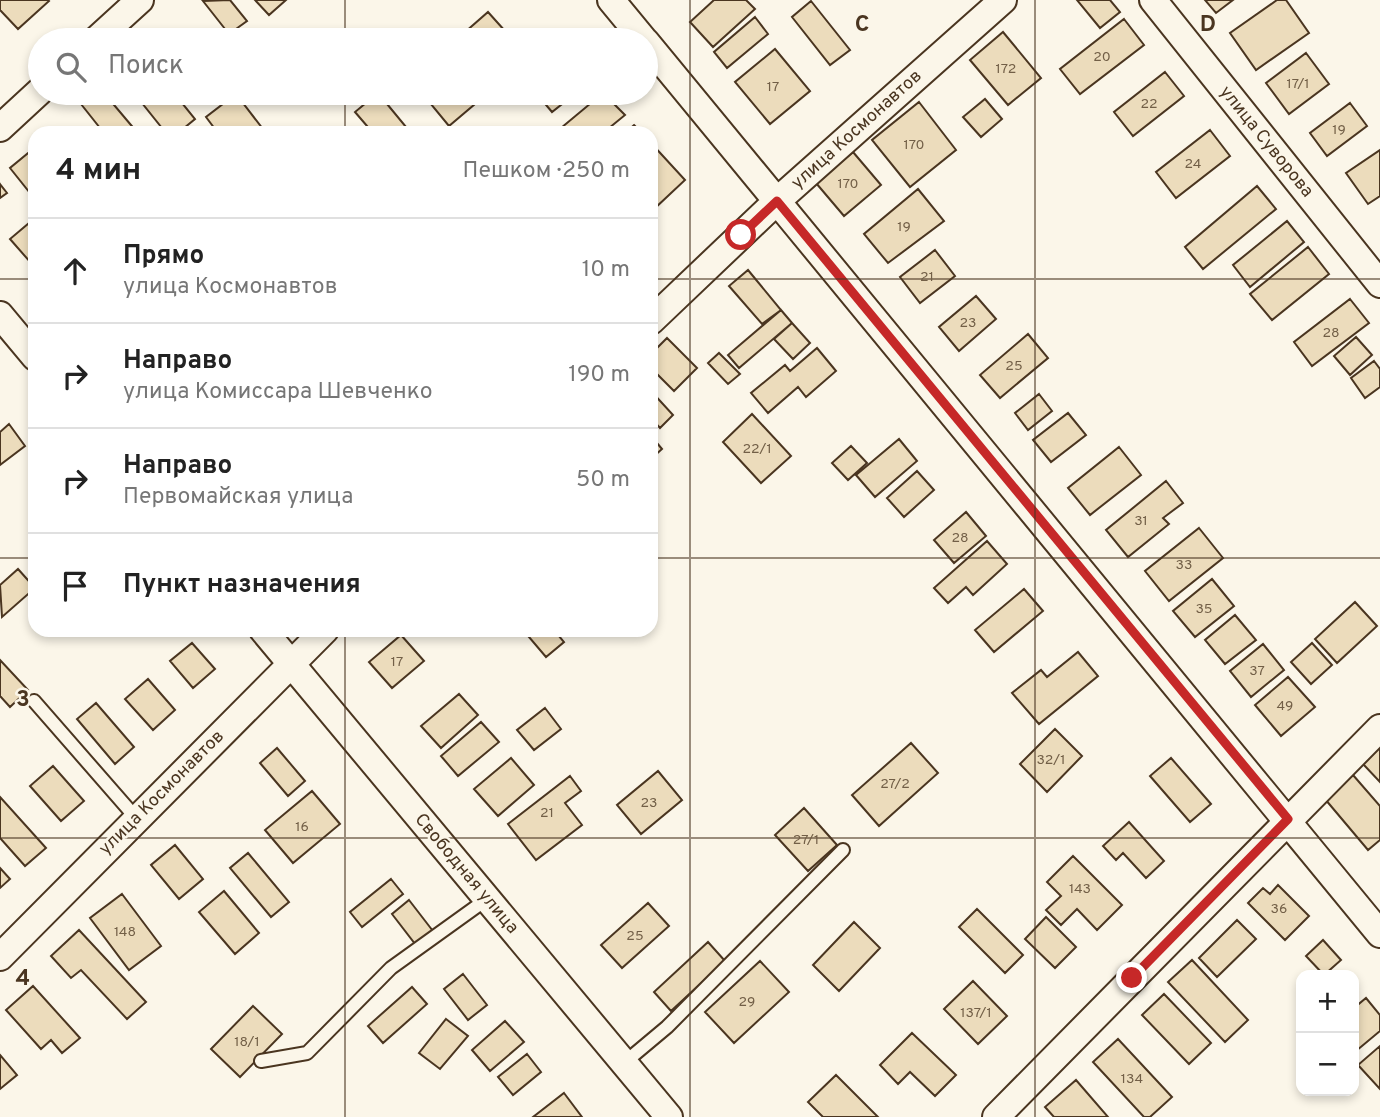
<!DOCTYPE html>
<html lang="ru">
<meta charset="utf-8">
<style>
:root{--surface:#fff;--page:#f2f2f2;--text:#222;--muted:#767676;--line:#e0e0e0}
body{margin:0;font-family:Overpass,sans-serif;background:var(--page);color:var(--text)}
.controls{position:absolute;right:21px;bottom:21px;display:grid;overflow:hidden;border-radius:14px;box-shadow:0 4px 10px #0003}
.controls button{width:63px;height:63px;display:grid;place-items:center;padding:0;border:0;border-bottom:2px solid var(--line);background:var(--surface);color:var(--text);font:35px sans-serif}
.stop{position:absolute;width:21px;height:21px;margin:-16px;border:5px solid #c62828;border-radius:50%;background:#fff}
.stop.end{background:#c62828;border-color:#fff;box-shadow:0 2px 7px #0008}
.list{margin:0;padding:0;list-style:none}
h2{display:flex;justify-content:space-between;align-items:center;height:91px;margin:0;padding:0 28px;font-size:30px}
h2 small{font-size:23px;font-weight:400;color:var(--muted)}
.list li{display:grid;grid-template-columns:46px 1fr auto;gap:21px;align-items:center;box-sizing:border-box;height:105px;padding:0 28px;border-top:2px solid var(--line)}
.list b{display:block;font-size:26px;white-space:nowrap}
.list p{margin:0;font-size:23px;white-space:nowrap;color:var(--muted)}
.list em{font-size:23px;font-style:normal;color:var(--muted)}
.icon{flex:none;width:38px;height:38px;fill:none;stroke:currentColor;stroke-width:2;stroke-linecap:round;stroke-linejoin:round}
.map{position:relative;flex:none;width:1380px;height:1117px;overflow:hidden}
.search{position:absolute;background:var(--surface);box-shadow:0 4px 10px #0003;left:28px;top:28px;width:630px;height:77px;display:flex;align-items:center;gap:18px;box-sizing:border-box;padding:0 24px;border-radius:38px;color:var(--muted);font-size:26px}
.panel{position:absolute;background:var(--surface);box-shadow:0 4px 10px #0003;left:28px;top:126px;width:630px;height:511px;border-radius:21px}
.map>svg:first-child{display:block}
.building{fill:#ecdcbc;stroke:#4a3520;stroke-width:2}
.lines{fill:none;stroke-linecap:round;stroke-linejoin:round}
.service-casing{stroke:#4a3520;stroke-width:16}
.minor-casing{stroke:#4a3520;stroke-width:30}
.service{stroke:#fbf6e9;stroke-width:12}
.minor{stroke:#fbf6e9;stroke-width:26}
.route{stroke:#c62828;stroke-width:9}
.grid{fill:none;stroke:#4a3520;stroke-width:2;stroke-opacity:0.55}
.labels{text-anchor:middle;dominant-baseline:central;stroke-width:5;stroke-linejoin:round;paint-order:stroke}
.number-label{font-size:14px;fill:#725f47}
.street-label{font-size:18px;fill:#4a3520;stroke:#fbf6e9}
.grid-label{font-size:23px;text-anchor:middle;font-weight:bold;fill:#4a3520;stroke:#fbf6e9;stroke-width:5;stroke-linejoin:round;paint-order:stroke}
</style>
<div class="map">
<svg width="1380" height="1117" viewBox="0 0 1380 1117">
<rect width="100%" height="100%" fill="#fbf6e9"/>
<path class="building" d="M0 0H48L49 1 18 29 0 10Z
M230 0 247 21 229 34 203 1Z
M255 0H286L269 15Z
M714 0H746L755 9 713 47 690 22Z
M1077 0H1110L1120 12 1100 28Z
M1205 0H1233L1216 13Z
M1277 0H1286L1309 33 1256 70 1230 33Z
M811 1 850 50 830 65 792 17Z
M488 12 505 31 494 40H456Z
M755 17 768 34 727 68 714 52Z
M1124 19 1144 45 1080 94 1060 69Z
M1003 32 1041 78 1008 105 970 60Z
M775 49 810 91 770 124 735 82Z
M1306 53 1329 84 1289 114 1266 83Z
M1165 72 1184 96 1133 136 1114 112Z
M84 93H104L136 131 104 133 77 99Z
M134 93H174L195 119 178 133H166Z
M378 93 411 133H373L355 112Z
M442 93H488L449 126 430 103Z
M536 93H576L552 112Z
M603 93 625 115 603 133H555Z
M236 94 266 133H218L206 117Z
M985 99 1002 119 981 137 963 117Z
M919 102 956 150 910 187 872 140Z
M1350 103 1367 126 1327 156 1310 133Z
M634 125 642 133H625Z
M1210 130 1230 156 1176 198 1156 172Z
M651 143 685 180 654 209 651 206Z
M33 149 35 152 34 198 10 168Z
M1380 150V196L1368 204 1346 173Z
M853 152 881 185 844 216 816 183Z
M0 184 7 193 0 198Z
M1257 186 1276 209 1203 269 1185 247Z
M918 189 944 221 888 263 864 234Z
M35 218V260L31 263 10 239Z
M1287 221 1304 242 1250 287 1233 265Z
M1308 247 1329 274 1272 320 1250 294Z
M935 250 955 276 920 303 900 277Z
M748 270 781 310 762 324 729 286Z
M976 296 996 319 959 351 939 327Z
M1350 299 1369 323 1312 366 1294 342Z
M781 310 792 323 739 368 728 355Z
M792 323 810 343 793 359 774 339Z
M1028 334 1048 358 1000 398 980 375Z
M1356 337 1372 355 1350 375 1334 356Z
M667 338 697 368 674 391 651 368V354Z
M817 348 836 371 806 397 798 387 768 413 751 393 785 365 790 371Z
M719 353 740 374 728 384 708 363Z
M1374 361 1380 369V387L1365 398 1351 378Z
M651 391 673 415 660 428 651 418Z
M1039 394 1052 411 1028 430 1015 413Z
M1068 413 1086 435 1051 462 1033 440Z
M752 414 791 456 761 483 723 442Z
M9 424 25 446 0 465V432Z
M651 436 662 449 651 459Z
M899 439 917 461 875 497 856 475Z
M851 446 867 463 848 480 832 463Z
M1119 447 1141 475 1090 515 1068 488Z
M917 471 934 490 904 517 887 498Z
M1166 481 1183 503 1163 518 1169 524 1128 557 1106 530Z
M966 512 986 536 954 563 934 540Z
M1199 528 1223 558 1169 601 1145 571Z
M987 541 1007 564 973 595 966 587 948 603 934 588Z
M18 569 35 588 2 617 0 585Z
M1212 579 1234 606 1195 637 1173 611Z
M1024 589 1043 611 994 652 975 630Z
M1355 602 1377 626 1337 663 1315 639Z
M1235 615 1256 640 1225 664 1205 640Z
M523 630H554L564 642 546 657Z
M401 635 424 661 392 688 369 662Z
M192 643 215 669 193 688 170 661Z
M1312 643 1332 665 1311 684 1291 662Z
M1263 644 1284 670 1251 697 1230 671Z
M1078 652 1098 676 1039 724 1012 693 1041 670 1047 677Z
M0 660 28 690 10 707 0 696Z
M1288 677 1315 707 1281 736 1255 705Z
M148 679 175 710 153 730 125 699Z
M459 694 478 715 441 748 421 726Z
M96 703 134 747 115 764 77 719Z
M545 708 561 729 534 750 517 730Z
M481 722 499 742 458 776 441 756Z
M1055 729 1082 756 1047 792 1020 764Z
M911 743 938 773 879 826 852 795Z
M1380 747V782L1363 764Z
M277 748 305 781 288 796 260 763Z
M511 758 534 785 498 816 474 789Z
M1171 758 1211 804 1190 822 1150 776Z
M53 766 84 801 61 821 30 786Z
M658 771 682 800 641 834 617 805Z
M1353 775 1380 806V840L1368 850 1325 799Z
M570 776 581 791 565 803 582 825 536 860 508 824Z
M312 791 340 824 293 863 265 830Z
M0 797 46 848 25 866 0 838Z
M804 808 837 845 808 871 775 835Z
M1129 822 1164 861 1146 878 1123 853 1116 860 1103 846Z
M175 845 203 879 179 899 151 865Z
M248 853 289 902 271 917 230 868Z
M1073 856 1122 905 1097 930 1077 909 1061 925 1046 910 1061 896 1047 882Z
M0 868 10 879 0 888Z
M391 879 403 894 362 927 350 912Z
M1278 885 1309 916 1285 940 1248 903 1263 888 1270 894Z
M224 891 259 933 235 954 199 912Z
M122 894 161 946 129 970 90 918Z
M409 900 436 935 419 949 392 914Z
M648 903 669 926 622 968 601 945Z
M977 909 1023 955 1005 973 959 927Z
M1046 917 1076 947 1055 968 1025 939Z
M1237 920 1256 939 1217 977 1199 958Z
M854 922 880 948 839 991 813 965Z
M79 930 146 1002 127 1019 81 970 71 978 51 956Z
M1323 940 1341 960 1324 975 1306 956Z
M708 942 725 961 671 1011 654 992Z
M1192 960 1248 1020 1225 1042 1168 982Z
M760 961 789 992 734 1043 705 1012Z
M463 974 487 1005 468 1020 444 989Z
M973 981 1007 1016 978 1044 944 1009Z
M33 986 80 1038 62 1053 51 1040 41 1049 6 1010Z
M412 987 427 1004 383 1043 368 1026Z
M1164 994 1211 1043 1189 1064 1142 1015Z
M1366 998 1380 1015V1031L1356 1051 1354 1008Z
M253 1006 282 1034 240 1077 211 1049Z
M446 1019 468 1036 440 1069 419 1053Z
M505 1021 524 1042 490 1071 472 1050Z
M912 1033 956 1075 935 1096 910 1072 898 1084 880 1065Z
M1118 1039 1172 1097 1150 1117H1144L1093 1062Z
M1380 1046V1089L1358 1065Z
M527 1054 541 1072 513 1095 498 1077Z
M0 1055 17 1075 0 1089Z
M836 1075 878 1117H823L808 1102Z
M1076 1080 1108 1117H1054L1045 1107Z
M564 1093 582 1117H533Z"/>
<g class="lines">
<g class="service-casing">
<path id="service" d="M34 701 137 819
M261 1061 307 1053 391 968 487 899
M624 1063 667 1027 843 850"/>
</g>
<g class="minor-casing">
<path id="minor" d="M611 0 644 40
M1153 0 1380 284
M96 40 140 0
M646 42 1380 934
M0 128 40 91
M0 315 35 357
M651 321 777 201 1003 0
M263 630 669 1117
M0 957 325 630
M996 1117 1380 728"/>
</g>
<use href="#service" class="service"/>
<use href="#minor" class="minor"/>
</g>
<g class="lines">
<path class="route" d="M741 235 777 201 1288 819 1132 978"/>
</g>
<path class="grid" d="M345 0V40M690 0V1117M1035 0V1117M345 93V133M0 279H35M651 279H1380M0 558H35M651 558H1380M345 630V1117M0 838H1380"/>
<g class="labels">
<g class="number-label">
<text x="1102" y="57">20</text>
<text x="1006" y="69">172</text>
<text x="1298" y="84">17/1</text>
<text x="773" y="87">17</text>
<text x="1149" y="104">22</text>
<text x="1339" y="130">19</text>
<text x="914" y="145">170</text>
<text x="1193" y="164">24</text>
<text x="848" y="184">170</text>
<text x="904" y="227">19</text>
<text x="927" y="277">21</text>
<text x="968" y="323">23</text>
<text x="1331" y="333">28</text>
<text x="1014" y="366">25</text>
<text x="757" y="449">22/1</text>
<text x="1141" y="521">31</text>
<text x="960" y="538">28</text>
<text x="1184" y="565">33</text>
<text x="1204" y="609">35</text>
<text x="397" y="662">17</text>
<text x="1257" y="671">37</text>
<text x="1285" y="706">49</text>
<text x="1051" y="760">32/1</text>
<text x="895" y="784">27/2</text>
<text x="649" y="803">23</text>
<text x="547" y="813">21</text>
<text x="302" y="827">16</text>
<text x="806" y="840">27/1</text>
<text x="1080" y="889">143</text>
<text x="1279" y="909">36</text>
<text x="125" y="932">148</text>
<text x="635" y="936">25</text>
<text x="747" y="1002">29</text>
<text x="976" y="1013">137/1</text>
<text x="247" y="1042">18/1</text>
<text x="1132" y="1079">134</text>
</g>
<g class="street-label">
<text transform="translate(857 130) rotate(-42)">улица Космонавтов</text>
<text transform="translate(1266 142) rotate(51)">улица Суворова</text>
<text transform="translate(162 793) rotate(-45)">улица Космонавтов</text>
<text transform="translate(466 874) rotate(50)">Свободная улица</text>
</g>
</g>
<g class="grid-label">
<text x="862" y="31">C</text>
<text x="1208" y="31">D</text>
<text x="23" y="706">3</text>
<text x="23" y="985">4</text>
</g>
</svg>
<div class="controls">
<button>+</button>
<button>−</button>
</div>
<div class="stop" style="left:741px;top:235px"></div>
<div class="stop end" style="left:1132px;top:978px"></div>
<div class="search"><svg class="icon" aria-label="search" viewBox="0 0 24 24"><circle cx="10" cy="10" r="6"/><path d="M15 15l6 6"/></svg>Поиск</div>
<section class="panel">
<h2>4 мин<small>Пешком · 250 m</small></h2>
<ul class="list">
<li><svg class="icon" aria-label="ahead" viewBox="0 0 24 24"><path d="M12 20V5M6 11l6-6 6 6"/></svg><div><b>Прямо</b><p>улица Космонавтов</p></div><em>10 m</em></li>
<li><svg class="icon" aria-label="right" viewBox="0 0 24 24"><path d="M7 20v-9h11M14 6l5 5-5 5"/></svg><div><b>Направо</b><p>улица Комиссара Шевченко</p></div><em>190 m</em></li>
<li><svg class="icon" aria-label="right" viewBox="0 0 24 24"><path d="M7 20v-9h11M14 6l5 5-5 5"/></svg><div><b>Направо</b><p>Первомайская улица</p></div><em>50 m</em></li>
<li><svg class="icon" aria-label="arrive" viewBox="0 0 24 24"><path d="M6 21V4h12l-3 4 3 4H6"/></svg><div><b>Пункт назначения</b></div></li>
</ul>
</section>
</div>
